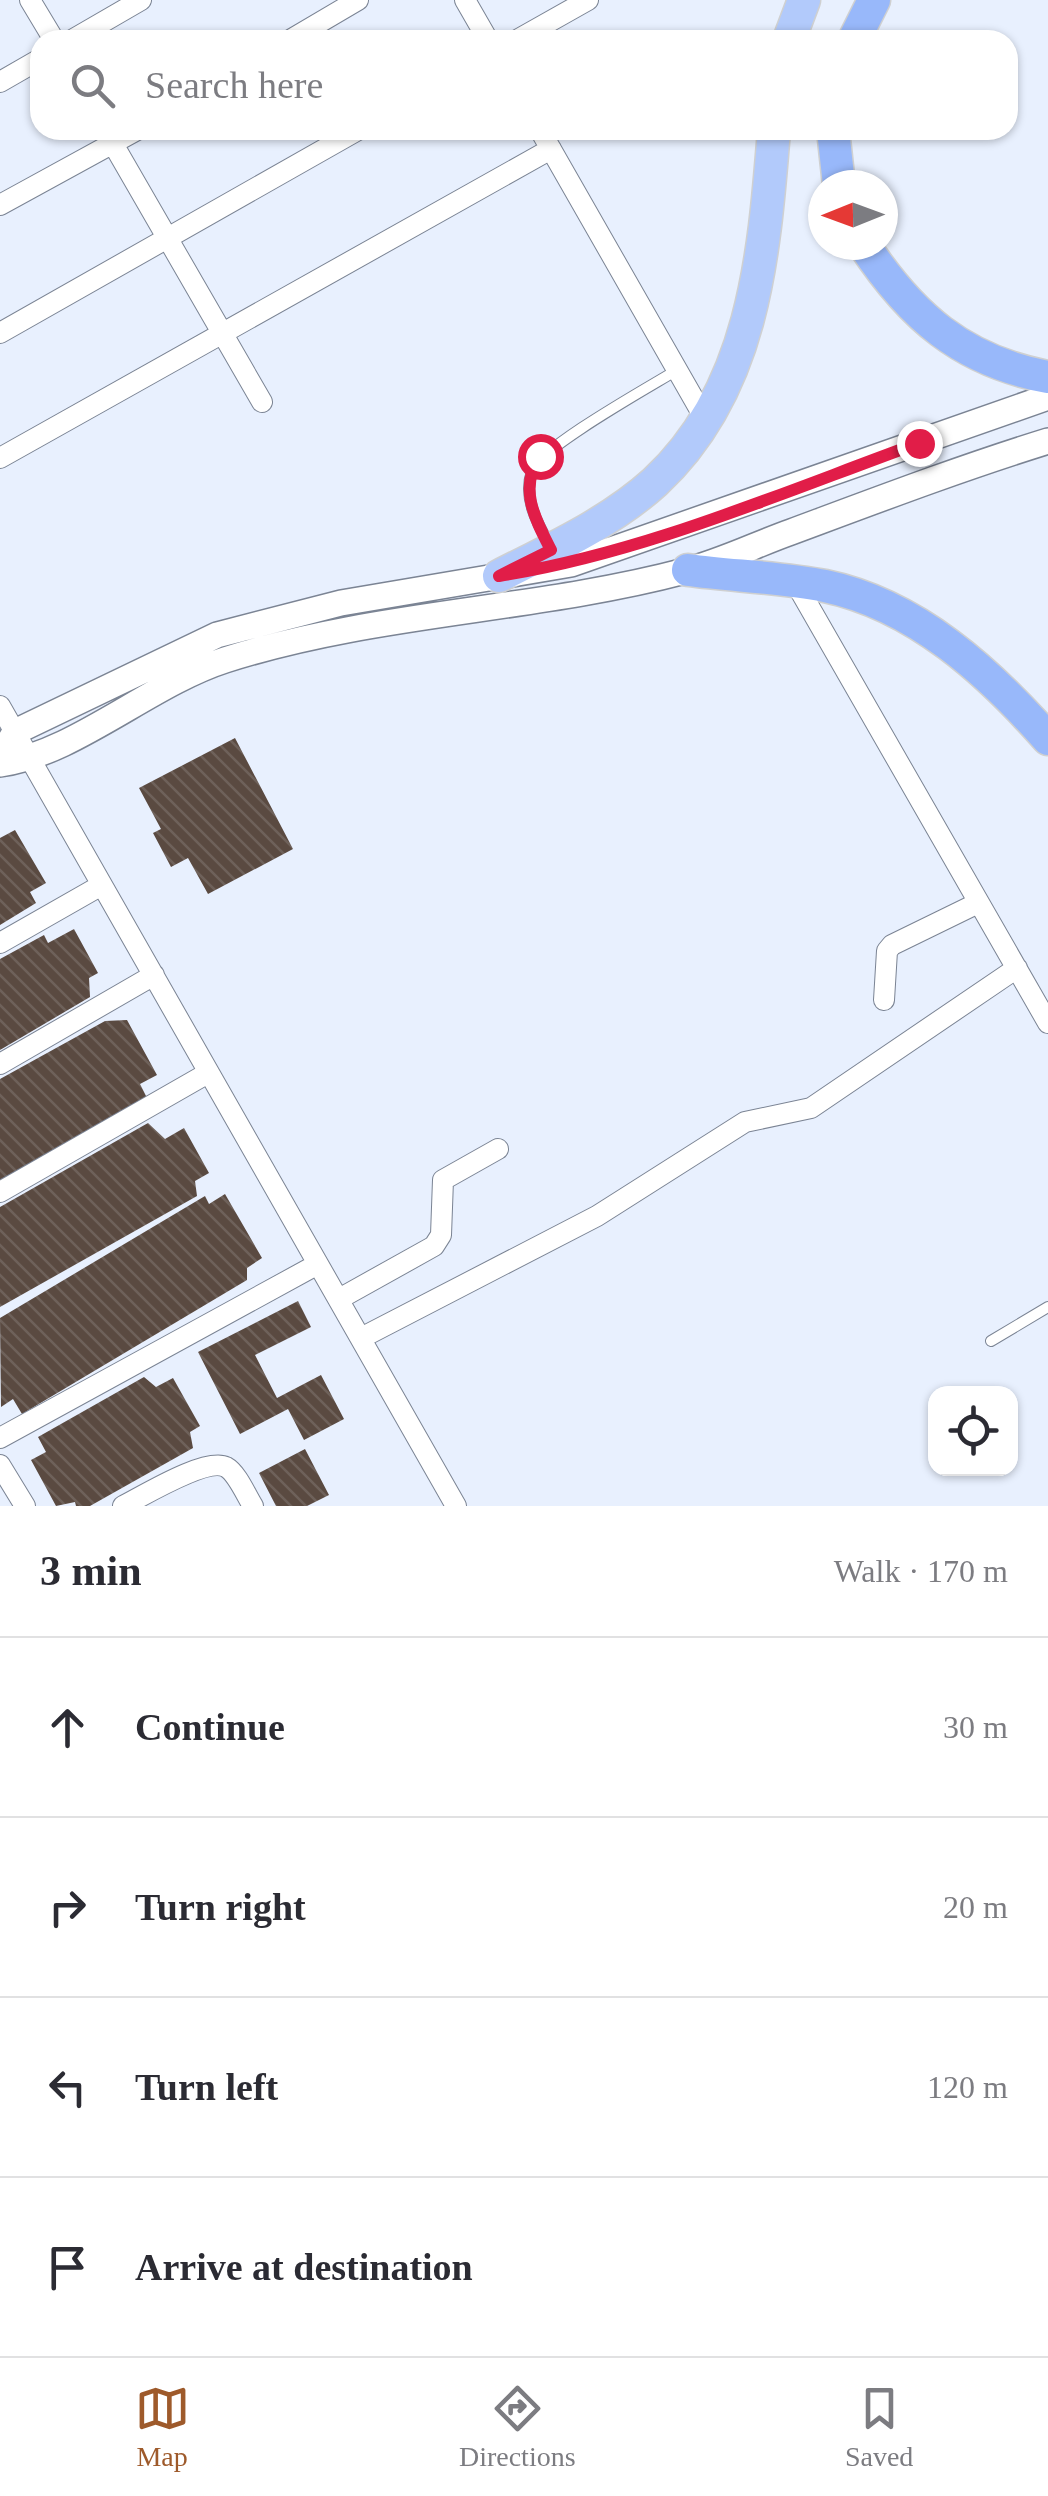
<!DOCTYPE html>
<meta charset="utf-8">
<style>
:root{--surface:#fff;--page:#f2f2f3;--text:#2b2b33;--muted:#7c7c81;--line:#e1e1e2;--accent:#9e5a2b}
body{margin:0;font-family:Georgia,serif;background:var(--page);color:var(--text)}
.controls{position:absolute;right:30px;bottom:30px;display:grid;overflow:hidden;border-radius:20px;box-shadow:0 2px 8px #0004}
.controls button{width:90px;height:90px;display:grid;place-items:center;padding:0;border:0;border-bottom:2px solid var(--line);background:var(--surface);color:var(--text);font:50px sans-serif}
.compass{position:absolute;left:808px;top:170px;width:90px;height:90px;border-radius:50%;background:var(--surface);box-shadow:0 2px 8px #0004;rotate:269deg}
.stop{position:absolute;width:30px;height:30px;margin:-22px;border:8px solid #e11d48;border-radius:50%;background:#fff}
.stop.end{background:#e11d48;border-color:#fff;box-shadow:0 2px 10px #0008}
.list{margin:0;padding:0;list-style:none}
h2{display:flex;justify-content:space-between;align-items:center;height:130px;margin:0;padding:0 40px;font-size:42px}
h2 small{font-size:32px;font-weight:400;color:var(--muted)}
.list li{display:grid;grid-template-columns:65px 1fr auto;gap:30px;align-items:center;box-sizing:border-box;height:180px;padding:0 40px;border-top:2px solid var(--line)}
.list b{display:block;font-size:38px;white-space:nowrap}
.list em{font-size:32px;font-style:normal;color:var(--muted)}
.icon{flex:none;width:55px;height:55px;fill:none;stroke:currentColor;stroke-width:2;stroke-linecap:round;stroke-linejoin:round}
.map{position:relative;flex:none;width:1048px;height:1506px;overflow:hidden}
.search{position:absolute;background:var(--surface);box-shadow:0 2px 8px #0004;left:30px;right:30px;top:30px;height:110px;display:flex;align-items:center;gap:25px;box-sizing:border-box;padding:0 35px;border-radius:30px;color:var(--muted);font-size:38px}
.sheet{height:850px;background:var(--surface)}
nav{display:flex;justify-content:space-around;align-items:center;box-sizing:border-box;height:140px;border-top:2px solid var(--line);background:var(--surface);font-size:28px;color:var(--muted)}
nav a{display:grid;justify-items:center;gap:5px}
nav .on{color:var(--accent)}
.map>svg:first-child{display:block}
.building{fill:url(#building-back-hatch)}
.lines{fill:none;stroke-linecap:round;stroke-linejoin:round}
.service-casing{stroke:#7b8494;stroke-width:12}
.minor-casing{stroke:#7b8494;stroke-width:22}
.tertiary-casing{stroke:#7b8494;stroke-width:28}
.primary-casing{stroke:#cfd0d1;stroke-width:35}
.trunk-casing{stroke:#cfd0d1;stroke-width:35}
.service{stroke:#fff;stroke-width:10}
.minor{stroke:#fff;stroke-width:20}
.tertiary{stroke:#fff;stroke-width:25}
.primary{stroke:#b2cafb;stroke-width:32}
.trunk{stroke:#98b8fa;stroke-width:32}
.route{stroke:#e11d48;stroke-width:12}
</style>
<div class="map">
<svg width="1048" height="1506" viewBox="0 0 1048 1506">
<defs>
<pattern id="building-back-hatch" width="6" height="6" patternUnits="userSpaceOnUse" patternTransform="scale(2.5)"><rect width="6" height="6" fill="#5a4a41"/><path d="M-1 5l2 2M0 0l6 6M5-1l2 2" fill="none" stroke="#6e615a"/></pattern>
</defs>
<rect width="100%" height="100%" fill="#e8f0fe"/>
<path class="building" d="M235 738 293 849 208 894 188 858 171 867 153 833 161 829 139 788Z
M15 830 46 883 30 892 36 903 0 925V838Z
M74 929 98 973 89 978 90 997 0 1050V959L44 935 48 943Z
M127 1020 157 1075 140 1084 148 1100 0 1182V1079L105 1021Z
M148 1123 165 1139 184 1128 209 1173 195 1181 197 1196 0 1307V1207Z
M225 1194 262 1258 247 1268V1280L22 1414 13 1399 1 1407 0 1318 205 1196 209 1204Z
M298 1301 311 1327 255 1355 277 1398 321 1375 344 1419 304 1440 288 1409 240 1434 198 1352Z
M144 1377 156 1387 173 1378 200 1426 190 1432 193 1448 90 1506H76L75 1502 56 1506 31 1460 46 1452 38 1437Z
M305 1449 329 1495 307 1506H276L259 1473Z"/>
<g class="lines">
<g class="service-casing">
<path id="service" d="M549 544C536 521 523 497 532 471 539 448 651 386 677 370
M991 1341 1048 1307"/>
</g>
<g class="minor-casing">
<path id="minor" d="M30 0 54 40
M465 0 488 40
M72 40 141 0
M290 40 358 0
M517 40 588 0
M0 82 40 59
M105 130 262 402
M540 130 704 417
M0 205 137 130
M0 333 358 130
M0 458 551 149
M795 582 1048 1023
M0 706 456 1506
M0 943 100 886
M884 1000 887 951 892 945 978 903
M0 1064 154 975
M0 1192 208 1073
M339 1299 434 1246 441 1235 443 1180 498 1149
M363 1337 597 1216 745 1122 811 1108 1017 968
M0 1438 318 1264
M0 1465 25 1506
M123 1506C143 1496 206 1457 226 1467 237 1473 246 1495 253 1506"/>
</g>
<g class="tertiary-casing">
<path id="tertiary" d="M0 757 15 732 217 635 341 603 571 564 1048 397
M0 764C74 754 150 684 225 660 375 612 534 611 685 571 721 562 757 544 791 532 877 500 961 468 1048 441"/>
</g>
<g class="primary-casing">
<path id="primary" d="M789 40 804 0
M499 576C552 549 611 522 655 482 754 390 764 256 774 130"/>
</g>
<g class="trunk-casing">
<path id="trunk" d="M854 40 874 0
M833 130 839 185
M864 245C911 316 962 361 1048 377
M688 570C733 576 780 577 825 586 916 605 989 672 1048 739"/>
</g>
<use href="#service" class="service"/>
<use href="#minor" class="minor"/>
<use href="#tertiary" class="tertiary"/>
<use href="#primary" class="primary"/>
<use href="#trunk" class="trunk"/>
</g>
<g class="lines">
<path class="route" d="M540 456C518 488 535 519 551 550L499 576C644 553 781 493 919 443"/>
</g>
</svg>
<div class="controls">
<button><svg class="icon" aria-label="locate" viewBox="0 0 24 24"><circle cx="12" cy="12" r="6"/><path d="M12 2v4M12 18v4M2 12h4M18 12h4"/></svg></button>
</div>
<svg class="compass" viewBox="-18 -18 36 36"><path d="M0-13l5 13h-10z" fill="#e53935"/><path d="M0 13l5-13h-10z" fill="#7c7c81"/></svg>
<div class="stop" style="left:540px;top:456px"></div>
<div class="stop end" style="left:919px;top:443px"></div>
<div class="search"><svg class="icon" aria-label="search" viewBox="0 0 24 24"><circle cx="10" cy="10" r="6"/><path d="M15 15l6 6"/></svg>Search here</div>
</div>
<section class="sheet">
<h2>3 min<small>Walk · 170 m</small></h2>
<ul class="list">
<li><svg class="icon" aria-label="ahead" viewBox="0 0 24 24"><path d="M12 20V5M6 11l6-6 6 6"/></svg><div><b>Continue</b></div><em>30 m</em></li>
<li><svg class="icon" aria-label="right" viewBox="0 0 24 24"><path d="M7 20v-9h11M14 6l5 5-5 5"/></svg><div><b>Turn right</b></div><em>20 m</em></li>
<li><svg class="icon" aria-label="left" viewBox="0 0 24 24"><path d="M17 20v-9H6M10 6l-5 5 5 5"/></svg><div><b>Turn left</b></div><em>120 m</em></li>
<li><svg class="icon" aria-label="arrive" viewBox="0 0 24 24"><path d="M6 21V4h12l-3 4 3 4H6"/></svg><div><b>Arrive at destination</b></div></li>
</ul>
</section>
<nav>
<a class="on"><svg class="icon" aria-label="map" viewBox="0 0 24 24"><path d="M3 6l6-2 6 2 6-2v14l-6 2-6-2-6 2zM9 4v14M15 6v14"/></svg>Map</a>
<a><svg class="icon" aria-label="directions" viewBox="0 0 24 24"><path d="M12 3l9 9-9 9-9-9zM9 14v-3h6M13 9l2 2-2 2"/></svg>Directions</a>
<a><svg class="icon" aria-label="saved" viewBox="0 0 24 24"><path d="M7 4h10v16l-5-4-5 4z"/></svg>Saved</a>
</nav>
